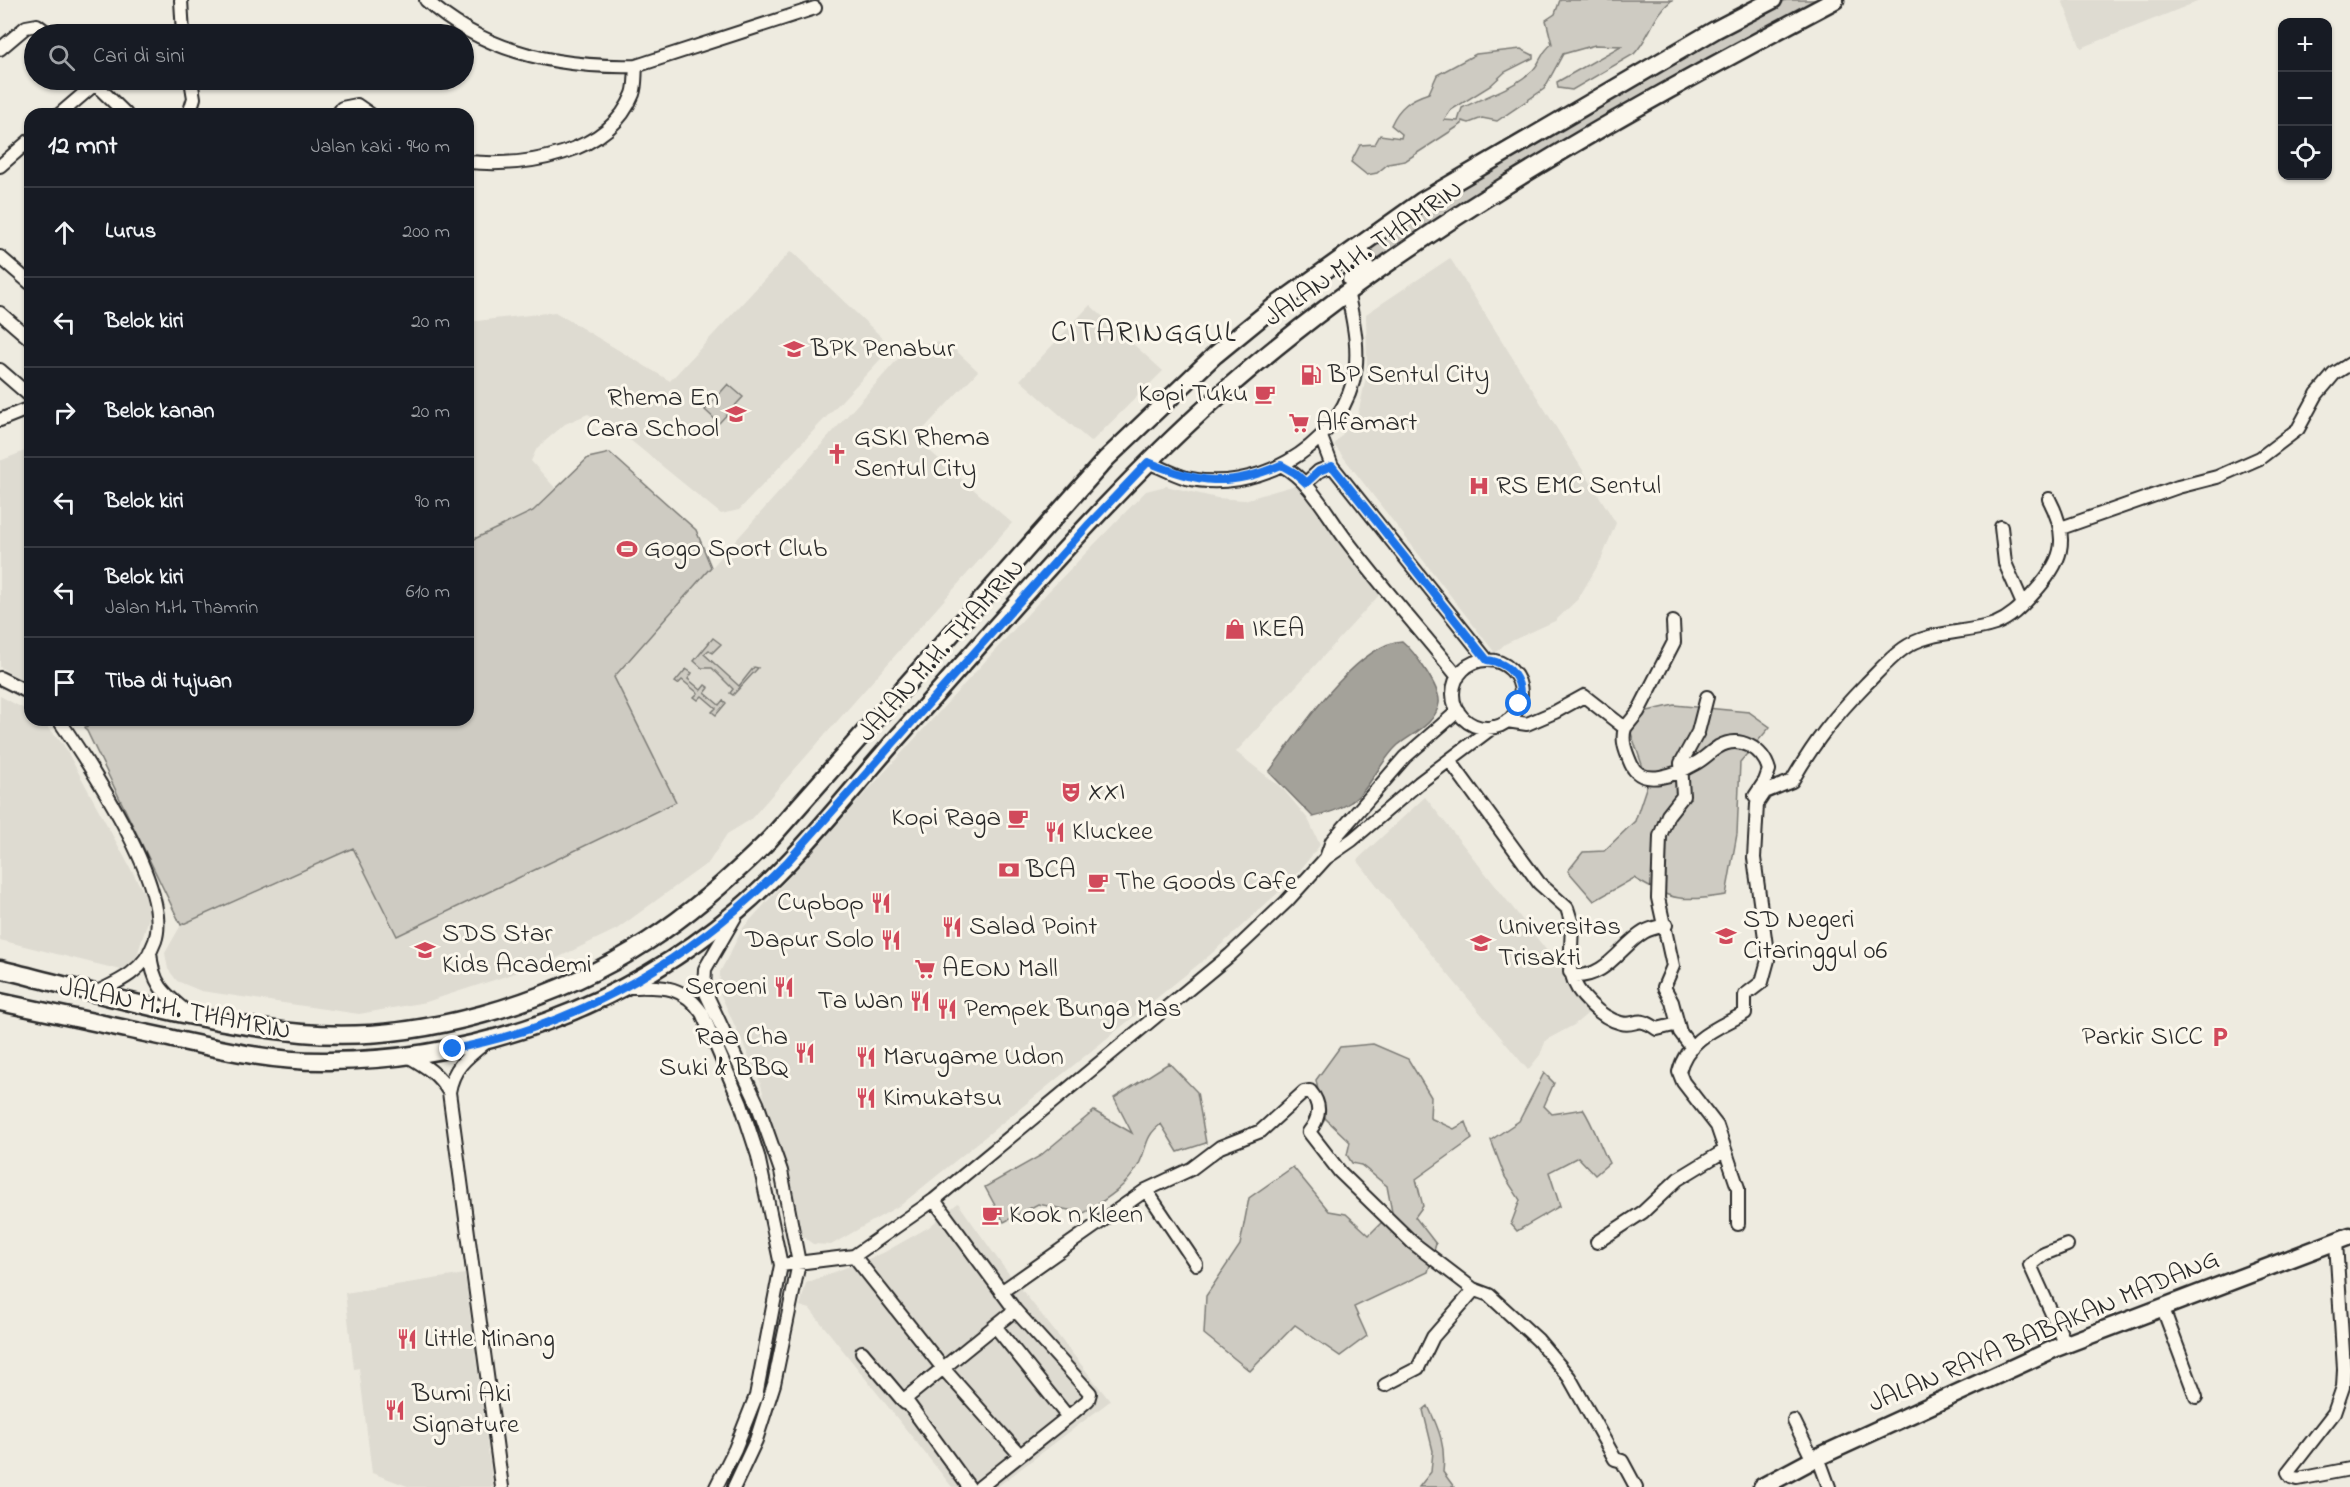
<!DOCTYPE html>
<html lang="id">
<meta charset="utf-8">
<style>
:root{--surface:#171b24;--page:#242831;--text:#f1f3f6;--muted:#9ea1a6;--line:#363941}
body{margin:0;font-family:"Indie Flower",sans-serif;background:var(--page);color:var(--text)}
.controls{position:absolute;right:18px;top:18px;display:grid;overflow:hidden;border-radius:12px;box-shadow:0 2px 4px #0004}
.controls button{width:54px;height:54px;display:grid;place-items:center;padding:0;border:0;border-bottom:2px solid var(--line);background:var(--surface);color:var(--text);font:30px sans-serif}
.stop{position:absolute;width:18px;height:18px;margin:-14px;border:4px solid #1a73e8;border-radius:50%;background:#fff}
.stop.end{background:#1a73e8;border-color:#fff;box-shadow:0 2px 6px #0008}
.list{margin:0;padding:0;list-style:none}
h2{display:flex;justify-content:space-between;align-items:center;height:78px;margin:0;padding:0 24px;font-size:26px}
h2 small{font-size:20px;font-weight:400;color:var(--muted)}
.list li{display:grid;grid-template-columns:39px 1fr auto;gap:18px;align-items:center;box-sizing:border-box;height:90px;padding:0 24px;border-top:2px solid var(--line)}
.list b{display:block;font-size:22px;white-space:nowrap}
.list p{margin:0;font-size:20px;white-space:nowrap;color:var(--muted)}
.list em{font-size:20px;font-style:normal;color:var(--muted)}
.icon{flex:none;width:33px;height:33px;fill:none;stroke:currentColor;stroke-width:2;stroke-linecap:round;stroke-linejoin:round}
.map{position:relative;flex:none;width:2350px;height:1487px;overflow:hidden}
.search{position:absolute;background:var(--surface);box-shadow:0 2px 4px #0004;left:24px;top:24px;width:450px;height:66px;display:flex;align-items:center;gap:15px;box-sizing:border-box;padding:0 21px;border-radius:33px;color:var(--muted);font-size:22px}
.panel{position:absolute;background:var(--surface);box-shadow:0 2px 4px #0004;left:24px;top:108px;width:450px;height:618px;border-radius:18px}
.map>svg:first-child{display:block}
.built{fill:#dedbd1}
.green{fill:#cecbc2;stroke:#7c7b76;stroke-width:1.5}
.water{fill:#a4a29a;stroke:#74726e;stroke-width:1.5}
.lines{fill:none;stroke-linecap:round;stroke-linejoin:round}
.minor-casing{stroke:#2b2b2b;stroke-width:16}
.major-casing{stroke:#2b2b2b;stroke-width:21}
.minor{stroke:#fbf7ec;stroke-width:12}
.major{stroke:#fbf7ec;stroke-width:16}
.route{stroke:#1a73e8;stroke-width:8}
.labels{text-anchor:middle;dominant-baseline:central;stroke-width:6;stroke-linejoin:round;paint-order:stroke}
.street-label{font-size:27px;fill:#2b2b2b;stroke:#fbf7ec}
.poi-label{font-size:27px;fill:#2b2b2b;stroke:#fbf7ec;text-anchor:start}
.quarter-label{font-size:30px;letter-spacing:1.5px;fill:#2b2b2b;stroke:#fbf7ec}
</style>
<div class="map">
<svg width="2350" height="1487" viewBox="0 0 2350 1487">
<rect width="100%" height="100%" fill="#eeebe0"/>
<filter id="ink" filterUnits="userSpaceOnUse"><feTurbulence type="fractalNoise" baseFrequency=".0167" numOctaves="2"/><feDisplacementMap in="SourceGraphic" scale="12" xChannelSelector="R" yChannelSelector="G"/><feConvolveMatrix kernelMatrix="1 2 1 2 8 2 1 2 1" color-interpolation-filters="sRGB"/></filter>
<g filter="url(#ink)">
<path class="built" d="M2062 0H2202L2081 48Z
M791 251 892 347 739 510 721 514 624 435 588 414 565 424 537 448 531 461 556 489 533 511 468 542V322L555 312 670 381Z
M1450 258 1616 523 1601 560 1578 599 1555 621 1505 644 1495 653 1334 445 1358 414 1367 373 1366 314Z
M1090 305 1163 371 1091 442 1020 380Z
M937 342 952 347 978 371 915 438 1012 523 750 820 727 834 709 862 617 929 549 962 426 1002 359 1014 201 991 177 981 168 969 165 953 181 925 353 848 398 936 676 802 614 677 905 351 920 344Z
M30 449V685L0 667V461Z
M1296 485 1381 593 1236 752 1283 789 1308 819 1320 845 1293 879 1210 955 902 1204 831 1245 813 1244 803 1237 795 1219 760 1081 719 991 720 972 743 928 1046 594 1146 491 1166 486 1217 498 1244 500Z
M0 696 30 712V720H40L63 744 152 908 135 962 121 970 0 940Z
M1425 797 1593 1009 1574 1025 1546 1040 1540 1055 1528 1070 1431 954 1357 860Z
M958 1203 1002 1265 1110 1401 997 1487H952L810 1309 800 1306 806 1283 883 1253 929 1227Z
M465 1274 493 1487H410L372 1473 359 1368 354 1369 345 1293Z"/>
<path class="green" d="M1560 0H1672C1653 15 1650 37 1634 54L1572 90 1558 88 1557 82 1621 46 1595 45 1563 54 1544 89 1497 121 1482 118 1469 123 1462 121V124L1405 161 1388 164 1377 173 1367 175 1351 162 1360 145 1375 144 1380 135 1401 138 1402 134 1391 125C1399 107 1410 99 1429 93L1437 75 1476 54 1521 49 1533 55V58L1505 72 1490 86 1451 110 1444 120 1458 121 1462 108C1485 96 1513 89 1533 70 1541 62 1541 52 1552 44L1546 20 1555 14Z
M1786 0H1826L1375 264 1370 252 1362 251 1490 166 1720 34Z
M728 384 743 397 719 423 705 410Z
M610 453 696 530 711 567 614 677 676 802 397 936 353 848 181 925 85 727 100 720H468V542L533 511 588 458Z
M713 638 721 644 712 653 709 650 704 654 739 686 754 667 758 668 733 695 730 693 733 689 712 668H702L694 661Z
M686 669 692 673 688 679 701 690 705 685 709 688 705 693 719 705 723 700 726 703 716 715 712 712 716 708 702 696 698 700 694 697 698 693 682 680 678 684 675 682Z
M1674 705 1749 712 1770 727 1740 762 1737 834 1726 895C1684 902 1671 901 1634 878L1594 901 1568 871 1583 852 1604 851 1635 821 1648 782 1630 730 1639 713Z
M1373 1044 1408 1059 1431 1097 1430 1118 1454 1129 1466 1122 1472 1139 1416 1179 1423 1206 1415 1217 1436 1244 1428 1272 1354 1307 1367 1336 1340 1356 1295 1325 1250 1371 1204 1334 1206 1296 1240 1245 1249 1198 1293 1167 1329 1211 1346 1214 1369 1235 1392 1212 1387 1186 1361 1165 1352 1163 1347 1155 1350 1142 1323 1116 1316 1080 1340 1047Z
M1169 1063 1197 1092 1206 1143 1178 1152 1161 1124C1144 1137 1148 1146 1139 1164 1127 1187 1105 1200 1084 1213L1038 1204 1004 1222 985 1187 1040 1156 1094 1111 1132 1133 1114 1098Z
M1544 1073 1554 1083 1544 1106 1552 1114 1583 1109C1594 1126 1599 1144 1609 1163L1595 1175 1578 1157 1549 1172 1560 1206 1517 1231 1511 1224 1520 1200 1505 1177 1491 1140 1519 1121Z
M1428 1406C1439 1429 1446 1446 1443 1472L1454 1487H1419L1431 1472 1433 1451 1423 1410Z"/>
<path class="water" d="M1402 641C1413 650 1441 688 1439 703 1436 724 1413 733 1398 745 1381 760 1369 791 1351 802 1339 810 1327 814 1313 817L1269 772C1295 737 1355 644 1402 641Z"/>
<g class="lines">
<g class="minor-casing">
<path id="minor" d="M181 0 183 34
M426 0C484 53 559 68 636 66L815 8
M0 49 26 27 37 25 49 34
M91 80 126 114
M60 114 95 84
M189 114 194 98 191 80
M338 114 342 108 357 105 370 114
M468 162C525 167 609 155 633 94 636 86 635 75 636 66
M0 166 30 140
M0 257 30 283
M0 313 30 339
M0 370 30 396
M0 420 30 408
M1321 437 1332 466 1487 660
M1148 462C1160 467 1173 474 1186 478 1254 494 1334 450 1353 382 1361 352 1353 320 1347 291
M1281 465C1310 481 1325 511 1344 537 1380 585 1420 630 1458 677
M1306 483 1319 471 1332 466
M2001 527 2005 563 2023 604
M2061 528 2178 487 2217 477 2260 458 2298 429 2317 394 2334 374 2350 364
M1453 694a34 34 0 1 1 68 0a34 34 0 1 1-68 0Z
M0 678 30 693
M59 720C89 764 173 889 155 941 145 970 121 981 95 993
M1507 721 1527 724 1555 712 1584 696 1625 728C1621 741 1626 752 1631 764 1642 789 1677 774 1696 763 1704 759 1710 752 1718 747 1740 734 1763 749 1769 770L1765 781 1755 796
M1625 728 1638 712 1674 642 1673 622
M1450 761 1539 883 1567 908 1572 924 1570 972 1573 976C1607 978 1620 946 1644 932 1651 928 1658 927 1666 925
M1326 858 1332 841 1405 757 1458 711
M150 951C152 984 163 993 188 1013
M1572 975C1576 994 1601 1018 1621 1023 1637 1027 1636 1014 1657 1029L1678 1024
M627 987C660 987 681 983 702 1013L741 1104 758 1156 781 1265 756 1396 735 1449 716 1487
M485 1043C466 1058 453 1068 449 1092L502 1487
M1692 1048 1680 1032 1672 1002 1664 987 1673 966 1658 898 1660 836 1668 815 1683 796 1681 763 1698 732 1707 697
M406 1055C425 1066 438 1073 449 1092
M1146 1190 1196 1264
M934 1200 1015 1310 1090 1393 1088 1400 1068 1417
M1738 1224V1188L1717 1126 1683 1082 1679 1072C1687 1038 1718 1028 1745 1013V995L1762 982 1768 960 1754 858 1757 804 1765 792 1792 781C1815 741 1834 717 1866 684 1878 672 1889 659 1903 649 1929 630 1966 634 1995 624 2010 618 2020 608 2031 596 2062 563 2071 541 2049 499
M1597 1242 1643 1212 1678 1179 1724 1151
M2336 1242 2344 1369 2343 1387 2334 1413 2288 1472 2291 1477 2298 1479 2350 1469
M854 1256 942 1367 1020 1455
M781 1265 854 1256 934 1200 1230 955 1286 902 1326 858 1352 840 1419 783 1493 727
M1001 1292 1146 1190 1191 1169 1220 1147 1261 1131 1304 1092 1310 1091C1322 1105 1320 1118 1309 1132L1340 1172 1413 1243 1473 1289 1489 1295 1538 1340 1569 1377 1615 1459 1622 1461 1636 1487
M2162 1306 2196 1397
M995 1326 1015 1310
M2066 1345 2030 1265 2044 1254 2067 1245
M862 1352 905 1403
M1385 1385 1418 1368 1433 1337 1474 1290
M1794 1421 1813 1460
M1818 1457 1829 1487
M734 1487 756 1440 774 1384 799 1263 781 1171 757 1103 704 989 705 969 735 917
M969 1487 905 1399 995 1326 1068 1417 980 1487"/>
</g>
<g class="major-casing">
<path id="major" d="M1343 259 1364 256 1365 266 1351 279
M0 969C100 994 200 1023 302 1033 416 1044 553 1003 648 941 693 912 732 877 770 839L1106 459 1215 355 1275 306 1422 201 1715 30 1773 0
M0 1002C55 1014 109 1025 164 1037 219 1049 272 1062 328 1061 478 1060 624 1007 738 910 797 860 846 796 897 738 996 628 1092 512 1201 412 1387 241 1613 118 1835 0
M1762 1487 1818 1457 2056 1348 2350 1236"/>
</g>
<use href="#minor" class="minor"/>
<use href="#major" class="major"/>
</g>
</g>
<g class="lines" filter="url(#ink)">
<path class="route" d="M453 1049C583 1025 697 955 788 861L1089 524 1148 462C1199 483 1228 488 1281 465L1295 473 1306 483 1319 471 1332 466 1487 660C1511 663 1524 681 1519 704"/>
</g>
<defs>
<g id="school-bare" transform="scale(1.62)"><path d="M0-5L7-2L0 1L-7-2ZM-4 1L0 2.5L4 1V4Q0 6-4 4Z" fill="#d1495b" stroke="#fbf7ec" stroke-width="2.5" paint-order="stroke"/></g>
<g id="fuel-bare" transform="scale(1.62)"><path d="M-5.5-6h7V0h2V4h1.3V-2.5L3-4.5l.8-.8L6-3V5H2.5V1h-1V6h-7ZM-4.2-4.7v3.2H.2V-4.7Z" fill="#d1495b" stroke="#fbf7ec" stroke-width="2.5" paint-order="stroke"/></g>
<g id="cafe-bare" transform="scale(1.62)"><path d="M-5.5-4.5H6V0H3Q3 3.5 0 3.5H-2.5Q-5.5 3.5-5.5 0ZM3-3.2v2h1.7v-2ZM-6 4.5H4V6H-6Z" fill="#d1495b" stroke="#fbf7ec" stroke-width="2.5" paint-order="stroke"/></g>
<g id="supermarket-bare" transform="scale(1.62)"><path d="M-6-5.5h2.5l.6 2H6L4.5 2H-2.5L-4.4-4H-6ZM-1.5 3.2a1.3 1.3 0 1 0 .1 0ZM3 3.2a1.3 1.3 0 1 0 .1 0Z" fill="#d1495b" stroke="#fbf7ec" stroke-width="2.5" paint-order="stroke"/></g>
<g id="church-bare" transform="scale(1.62)"><path d="M-1.2-6h2.4v3.5h3.3v2.4h-3.3V6h-2.4V-.1h-3.3v-2.4h3.3Z" fill="#d1495b" stroke="#fbf7ec" stroke-width="2.5" paint-order="stroke"/></g>
<g id="hospital-bare" transform="scale(1.62)"><path d="M-5-5h3v3.5h4V-5h3V5h-3V1.5h-4V5h-3Z" fill="#d1495b" stroke="#fbf7ec" stroke-width="2.5" paint-order="stroke"/></g>
<g id="stadium-bare" transform="scale(1.62)"><path d="M0-5a6.5 5 0 1 0 0 10a6.5 5 0 1 0 0-10ZM-3.5-1.8h7v3.6h-7Z" fill="#d1495b" stroke="#fbf7ec" stroke-width="2.5" paint-order="stroke"/></g>
<g id="shop-bare" transform="scale(1.62)"><path d="M-5-2.5h2.3a2.7 3.5 0 0 1 5.4 0H5L5.5 6h-11ZM-1.5-2.5h3a1.5 2.3 0 0 0-3 0Z" fill="#d1495b" stroke="#fbf7ec" stroke-width="2.5" paint-order="stroke"/></g>
<g id="theatre-bare" transform="scale(1.62)"><path d="M-5-5.5Q0-4 5-5.5V0Q5 5 0 6Q-5 5-5 0ZM-3.3-2.5H-1v1.5H-3.3ZM1-2.5H3.3v1.5H1ZM-2.8 1Q0 5.5 2.8 1Z" fill="#d1495b" stroke="#fbf7ec" stroke-width="2.5" paint-order="stroke"/></g>
<g id="restaurant-bare" transform="scale(1.62)"><path d="M-5-6h1v4h1v-4h1v4h1v-4h1v5L-1.5 .5V6h-2V.5L-5-1ZM5-6V6H3V1.5H1.5Q1.5-4 5-6Z" fill="#d1495b" stroke="#fbf7ec" stroke-width="2.5" paint-order="stroke"/></g>
<g id="bank-bare" transform="scale(1.62)"><path d="M-6-4H6V4H-6ZM0-2.3a2.3 2.3 0 1 0 0 4.6a2.3 2.3 0 1 0 0-4.6Z" fill="#d1495b" stroke="#fbf7ec" stroke-width="2.5" paint-order="stroke"/></g>
<g id="university-bare" transform="scale(1.62)"><path d="M0-5L7-2L0 1L-7-2ZM-4 1L0 2.5L4 1V4Q0 6-4 4Z" fill="#d1495b" stroke="#fbf7ec" stroke-width="2.5" paint-order="stroke"/></g>
<g id="parking-bare" transform="scale(1.62)"><path d="M-3.5-5.5H1a3.5 3.5 0 0 1 0 7H-1V5.5H-3.5ZM-1-3.4V-.6H.8a1.4 1.4 0 0 0 0-2.8Z" fill="#d1495b" stroke="#fbf7ec" stroke-width="2.5" paint-order="stroke"/></g>
</defs>
<g fill-rule="evenodd">
<use href="#school-bare" x="794" y="349"/>
<use href="#fuel-bare" x="1311" y="375"/>
<use href="#cafe-bare" x="1265" y="394"/>
<use href="#school-bare" x="736" y="414"/>
<use href="#supermarket-bare" x="1299" y="423"/>
<use href="#church-bare" x="837" y="454"/>
<use href="#hospital-bare" x="1479" y="486"/>
<use href="#stadium-bare" x="627" y="549"/>
<use href="#shop-bare" x="1235" y="629"/>
<use href="#theatre-bare" x="1071" y="792"/>
<use href="#cafe-bare" x="1018" y="818"/>
<use href="#restaurant-bare" x="1055" y="832"/>
<use href="#bank-bare" x="1009" y="870"/>
<use href="#cafe-bare" x="1098" y="882"/>
<use href="#restaurant-bare" x="881" y="903"/>
<use href="#restaurant-bare" x="952" y="927"/>
<use href="#school-bare" x="1726" y="936"/>
<use href="#restaurant-bare" x="891" y="940"/>
<use href="#university-bare" x="1481" y="943"/>
<use href="#school-bare" x="425" y="950"/>
<use href="#supermarket-bare" x="925" y="969"/>
<use href="#restaurant-bare" x="784" y="987"/>
<use href="#restaurant-bare" x="920" y="1001"/>
<use href="#restaurant-bare" x="947" y="1009"/>
<use href="#parking-bare" x="2220" y="1037"/>
<use href="#restaurant-bare" x="805" y="1053"/>
<use href="#restaurant-bare" x="866" y="1057"/>
<use href="#restaurant-bare" x="866" y="1098"/>
<use href="#cafe-bare" x="992" y="1215"/>
<use href="#restaurant-bare" x="407" y="1339"/>
<use href="#restaurant-bare" x="395" y="1410"/>
</g>
<g class="labels">
<g class="street-label">
<text transform="translate(1364 254) rotate(-35)">JALAN M.H. THAMRIN</text>
<text transform="translate(942 651) rotate(-48)">JALAN M.H. THAMRIN</text>
<text transform="translate(175 1010) rotate(11)">JALAN M.H. THAMRIN</text>
<text transform="translate(2044 1332) rotate(-23)">JALAN RAYA BABAKAN MADANG</text>
</g>
<g class="poi-label">
<text x="811" y="349">BPK Penabur</text>
<text x="1328" y="375">BP Sentul City</text>
<text x="1248" y="394" text-anchor="end">Kopi Tuku</text>
<text x="719" y="398" text-anchor="end">Rhema En<tspan x="719" dy="31">Cara School</tspan></text>
<text x="1316" y="423">Alfamart</text>
<text x="854" y="438">GSKI Rhema<tspan x="854" dy="31">Sentul City</tspan></text>
<text x="1496" y="486">RS EMC Sentul</text>
<text x="644" y="549">Gogo Sport Club</text>
<text x="1252" y="629">IKEA</text>
<text x="1088" y="792">XXI</text>
<text x="1001" y="818" text-anchor="end">Kopi Raga</text>
<text x="1072" y="832">Kluckee</text>
<text x="1026" y="870">BCA</text>
<text x="1115" y="882">The Goods Cafe</text>
<text x="864" y="903" text-anchor="end">Cupbop</text>
<text x="1743" y="920">SD Negeri<tspan x="1743" dy="31">Citaringgul 06</tspan></text>
<text x="969" y="927">Salad Point</text>
<text x="1498" y="927">Universitas<tspan x="1498" dy="31">Trisakti</tspan></text>
<text x="442" y="934">SDS Star<tspan x="442" dy="31">Kids Academi</tspan></text>
<text x="874" y="940" text-anchor="end">Dapur Solo</text>
<text x="942" y="969">AEON Mall</text>
<text x="767" y="987" text-anchor="end">Seroeni</text>
<text x="903" y="1001" text-anchor="end">Ta Wan</text>
<text x="964" y="1009">Pempek Bunga Mas</text>
<text x="788" y="1037" text-anchor="end">Raa Cha<tspan x="788" dy="31">Suki &amp; BBQ</tspan></text>
<text x="2203" y="1037" text-anchor="end">Parkir SICC</text>
<text x="883" y="1057">Marugame Udon</text>
<text x="883" y="1098">Kimukatsu</text>
<text x="1009" y="1215">Kook n Kleen</text>
<text x="424" y="1339">Little Minang</text>
<text x="412" y="1394">Bumi Aki<tspan x="412" dy="31">Signature</tspan></text>
</g>
<g class="quarter-label">
<text x="1144" y="334">CITARINGGUL</text>
</g>
</g>
</svg>
<div class="controls">
<button>+</button>
<button>−</button>
<button><svg class="icon" aria-label="locate" viewBox="0 0 24 24"><circle cx="12" cy="12" r="6"/><path d="M12 2v4M12 18v4M2 12h4M18 12h4"/></svg></button>
</div>
<div class="stop" style="left:1519px;top:704px"></div>
<div class="stop end" style="left:453px;top:1049px"></div>
<div class="search"><svg class="icon" aria-label="search" viewBox="0 0 24 24"><circle cx="10" cy="10" r="6"/><path d="M15 15l6 6"/></svg>Cari di sini</div>
<section class="panel">
<h2>12 mnt<small>Jalan kaki · 940 m</small></h2>
<ul class="list">
<li><svg class="icon" aria-label="ahead" viewBox="0 0 24 24"><path d="M12 20V5M6 11l6-6 6 6"/></svg><div><b>Lurus</b></div><em>200 m</em></li>
<li><svg class="icon" aria-label="left" viewBox="0 0 24 24"><path d="M17 20v-9H6M10 6l-5 5 5 5"/></svg><div><b>Belok kiri</b></div><em>20 m</em></li>
<li><svg class="icon" aria-label="right" viewBox="0 0 24 24"><path d="M7 20v-9h11M14 6l5 5-5 5"/></svg><div><b>Belok kanan</b></div><em>20 m</em></li>
<li><svg class="icon" aria-label="left" viewBox="0 0 24 24"><path d="M17 20v-9H6M10 6l-5 5 5 5"/></svg><div><b>Belok kiri</b></div><em>90 m</em></li>
<li><svg class="icon" aria-label="left" viewBox="0 0 24 24"><path d="M17 20v-9H6M10 6l-5 5 5 5"/></svg><div><b>Belok kiri</b><p>Jalan M.H. Thamrin</p></div><em>610 m</em></li>
<li><svg class="icon" aria-label="arrive" viewBox="0 0 24 24"><path d="M6 21V4h12l-3 4 3 4H6"/></svg><div><b>Tiba di tujuan</b></div></li>
</ul>
</section>
</div>
